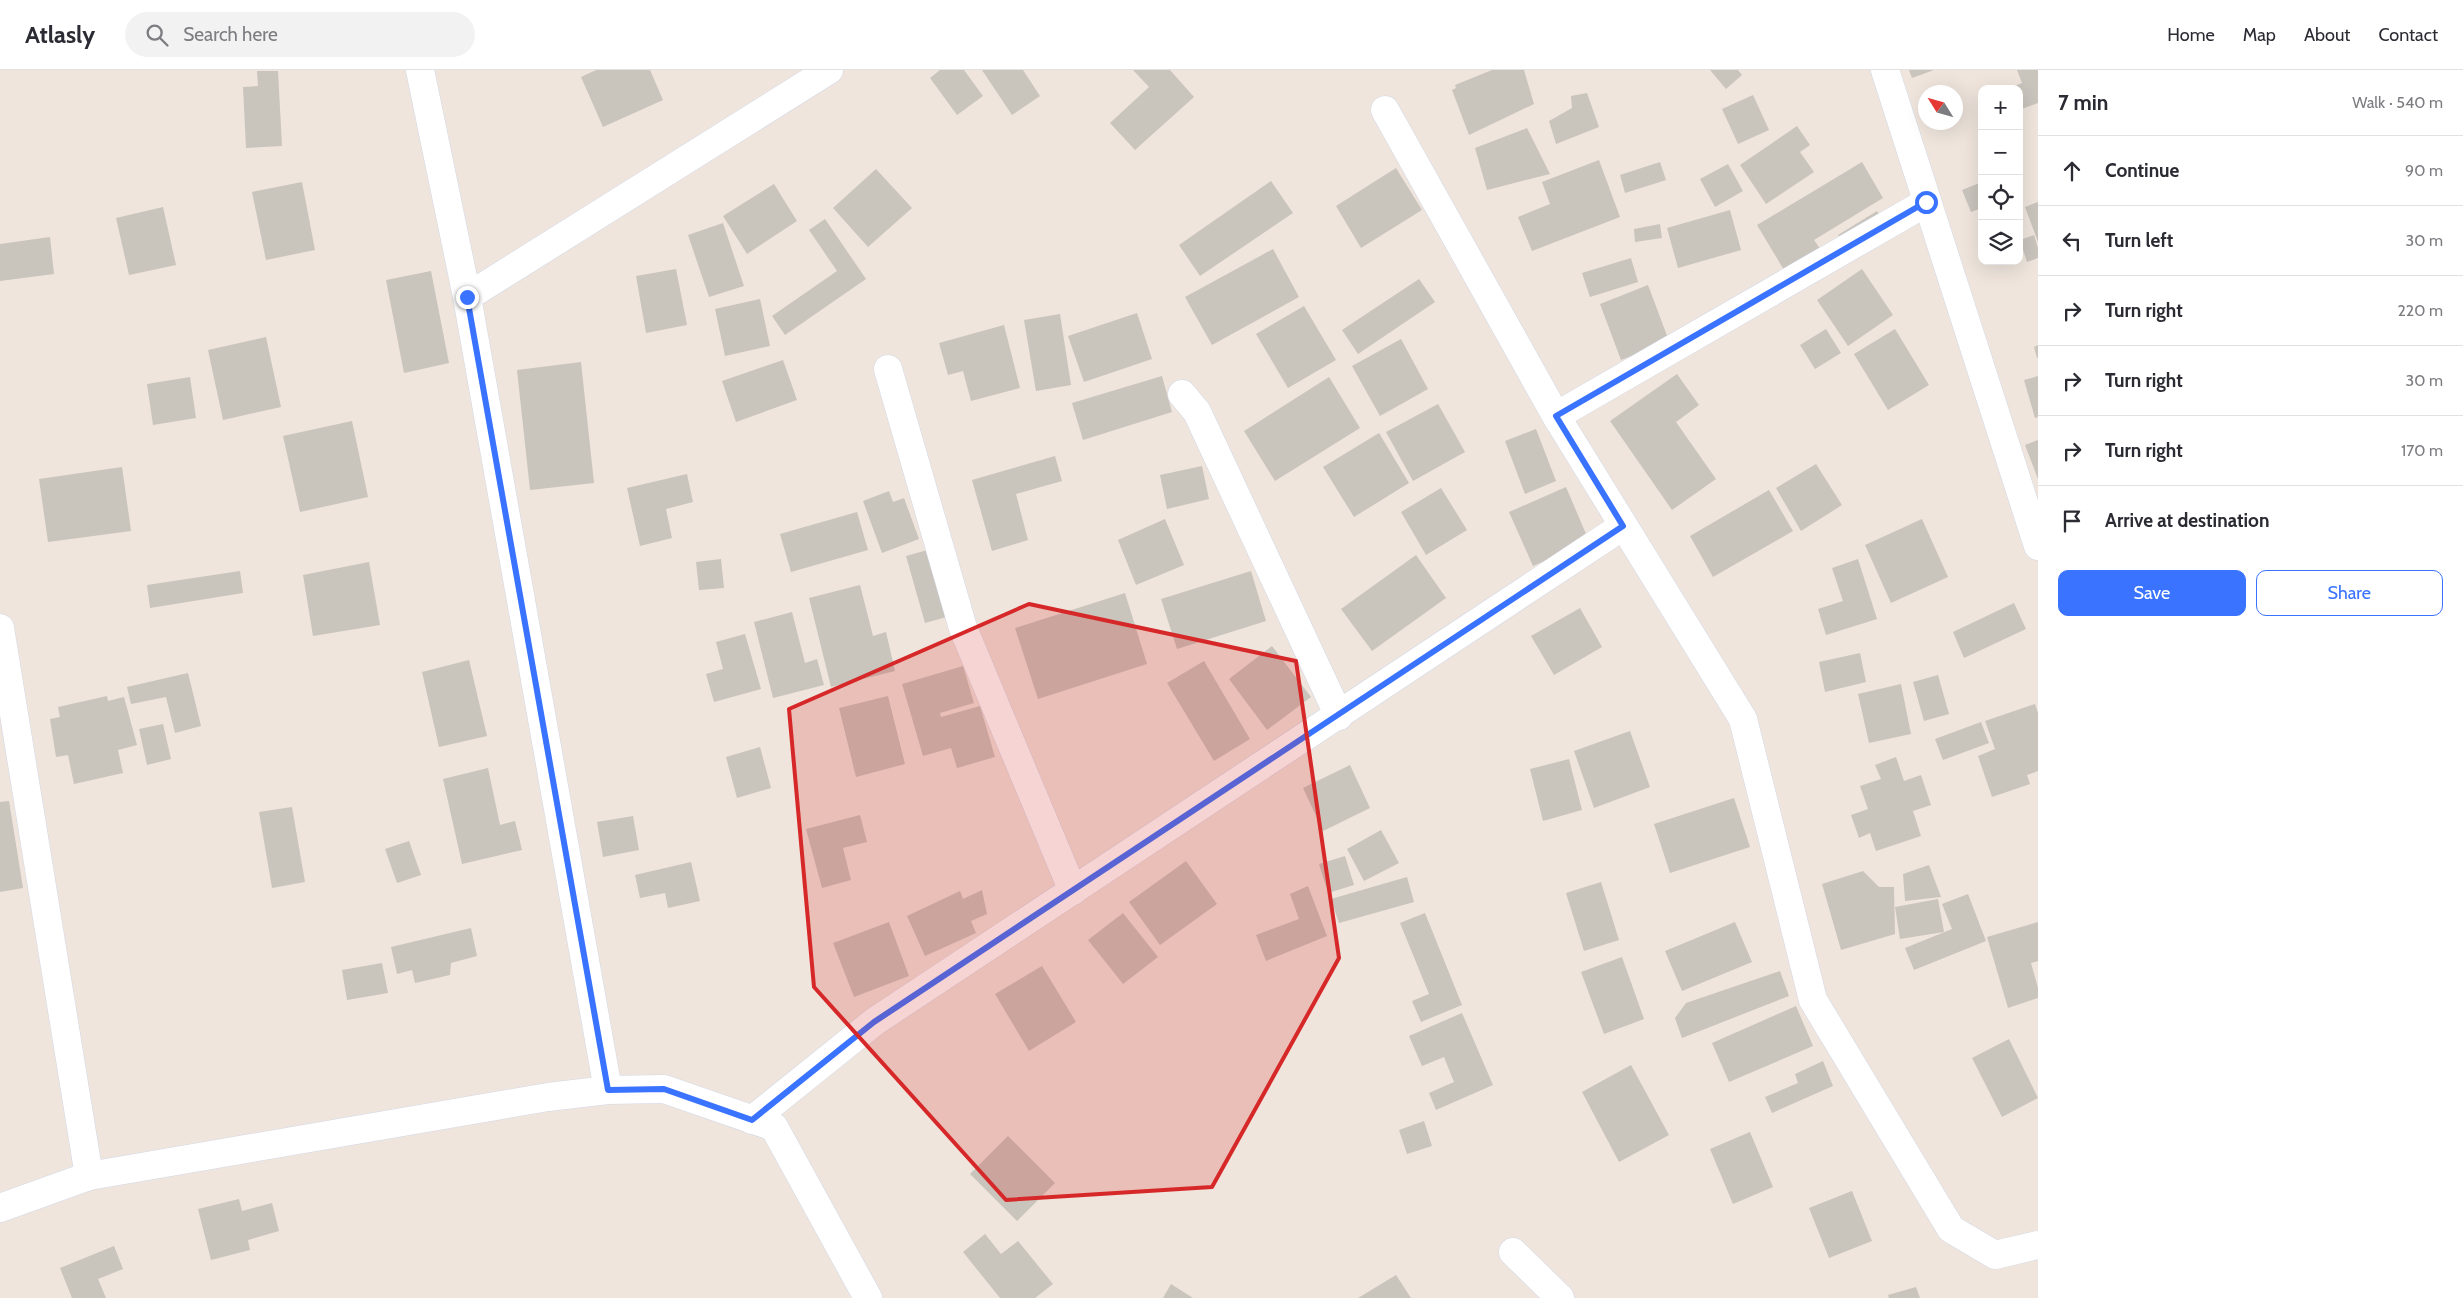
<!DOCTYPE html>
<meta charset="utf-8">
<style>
:root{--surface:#fff;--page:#f2f2f3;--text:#2b2b33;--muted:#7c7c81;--line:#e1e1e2;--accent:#3a73ff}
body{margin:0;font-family:Cabin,sans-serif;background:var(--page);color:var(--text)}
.controls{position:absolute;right:15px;top:15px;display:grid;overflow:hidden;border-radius:10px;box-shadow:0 5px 20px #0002}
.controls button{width:45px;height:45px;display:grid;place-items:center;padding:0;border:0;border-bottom:1px solid var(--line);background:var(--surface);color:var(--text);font:25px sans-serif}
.compass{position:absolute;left:1918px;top:15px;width:45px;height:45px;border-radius:50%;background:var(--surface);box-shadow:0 5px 20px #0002;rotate:307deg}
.stop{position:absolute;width:15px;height:15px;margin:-11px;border:4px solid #3a73ff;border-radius:50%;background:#fff}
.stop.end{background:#3a73ff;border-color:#fff;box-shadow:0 1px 5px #0008}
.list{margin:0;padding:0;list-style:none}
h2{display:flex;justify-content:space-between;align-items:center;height:65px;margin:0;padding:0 20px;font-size:21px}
h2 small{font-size:16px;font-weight:400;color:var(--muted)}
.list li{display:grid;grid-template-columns:32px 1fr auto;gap:15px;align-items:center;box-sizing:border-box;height:70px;padding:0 20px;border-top:1px solid var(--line)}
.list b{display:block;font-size:19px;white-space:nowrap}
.list em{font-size:16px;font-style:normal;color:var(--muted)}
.actions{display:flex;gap:10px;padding:15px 20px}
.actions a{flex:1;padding:11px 0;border:1px solid var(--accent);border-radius:10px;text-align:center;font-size:18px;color:var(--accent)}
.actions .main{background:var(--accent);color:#fff}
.icon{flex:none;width:28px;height:28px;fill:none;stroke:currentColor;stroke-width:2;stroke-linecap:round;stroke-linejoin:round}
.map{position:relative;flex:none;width:2038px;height:1228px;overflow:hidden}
header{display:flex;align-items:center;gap:30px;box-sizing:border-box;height:70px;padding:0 25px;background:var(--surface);border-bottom:1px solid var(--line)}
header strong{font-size:24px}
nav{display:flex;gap:28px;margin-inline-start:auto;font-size:18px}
.search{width:350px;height:45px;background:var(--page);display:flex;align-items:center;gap:12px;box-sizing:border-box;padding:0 18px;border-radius:28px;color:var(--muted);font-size:19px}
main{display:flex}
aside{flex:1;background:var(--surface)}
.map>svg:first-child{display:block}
.building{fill:#c9c4bc}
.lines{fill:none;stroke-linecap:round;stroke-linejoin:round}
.street-casing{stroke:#d2d8e6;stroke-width:29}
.street{stroke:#fff;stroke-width:28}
.route{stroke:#3a73ff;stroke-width:6}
.marked{fill:#d62828;fill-opacity:0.2;stroke:#d62828;stroke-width:4;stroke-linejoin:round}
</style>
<header>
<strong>Atlasly</strong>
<div class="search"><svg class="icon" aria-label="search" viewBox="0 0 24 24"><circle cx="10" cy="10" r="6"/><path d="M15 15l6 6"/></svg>Search here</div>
<nav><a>Home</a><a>Map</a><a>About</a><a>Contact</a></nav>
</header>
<main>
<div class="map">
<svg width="2038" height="1228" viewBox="0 0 2038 1228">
<rect width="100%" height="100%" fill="#efe5dd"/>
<path class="building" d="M596 0H650L663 30 603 57 581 7Z
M940 0H964L983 26 957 45 930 8Z
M982 0H1023L1040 26 1012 45Z
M1133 0H1170L1194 27 1135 80 1110 53 1149 17Z
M1492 0H1524L1534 34 1469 65 1452 20 1456 18 1455 15Z
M1710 0H1738L1742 5 1726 19Z
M1909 0H1934L1912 8Z
M2017 0H2038V33L2019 40V19H2007L2022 13Z
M257 1H278L282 76 246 78 243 17 258 16Z
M1587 23 1599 57 1556 74 1549 51 1572 38 1571 26Z
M1753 25 1769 60 1738 74 1722 39Z
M1797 56 1810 75 1800 82 1814 102 1766 134 1740 95Z
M1527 58 1550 104 1487 120 1475 78Z
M1599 90 1620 147 1532 181 1518 147 1550 134 1542 112Z
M1660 92 1666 110 1625 123 1620 105Z
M1862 92 1883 128 1814 170 1823 183 1787 205 1757 155Z
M1728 94 1743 121 1715 137 1700 109Z
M1396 98 1422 140 1361 178 1336 136Z
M876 99 912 138 868 177 833 138Z
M1271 111 1293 143 1200 206 1179 175Z
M302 112 315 180 266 190 252 122Z
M1982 112V138L1971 142 1962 120Z
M2019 112 2023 122 2019 124Z
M774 114 797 151 747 184 723 146Z
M2038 132V172L2025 137Z
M163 137 176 195 129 205 116 148Z
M1730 140 1741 180 1678 198 1667 158Z
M1877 141 1883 152 1845 176 1838 165Z
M825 149 866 209 785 265 772 246 837 201 809 160Z
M723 153 744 216 709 227 688 165Z
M1660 154 1662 168 1635 172 1634 159Z
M2034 165 2038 178V188L2027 192 2020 170Z
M50 167 54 204 0 211V174Z
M1273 179 1299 227 1212 275 1185 227Z
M1631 188 1638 212 1590 227 1582 203Z
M676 199 687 255 646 263 636 206Z
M1862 199 1893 245 1848 276 1817 230Z
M431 201 449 293 404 303 386 210Z
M1419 209 1435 232 1358 284 1342 260Z
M1648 215 1669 271 1621 290 1600 234Z
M760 229 770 276 725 286 715 239Z
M1304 236 1336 290 1288 318 1256 264Z
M1137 243 1152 289 1084 312 1068 266Z
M1060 244 1071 315 1036 321 1024 250Z
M1004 255 1020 318 971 331 963 301 948 305 939 273Z
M1826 259 1841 283 1815 299 1800 275Z
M1895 259 1929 315 1888 340 1854 284Z
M266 267 281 337 223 350 208 280Z
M1401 269 1428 319 1380 346 1352 296Z
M2038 275V288H2037L2034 277Z
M783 290 797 330 736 352 722 311Z
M581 292 594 413 530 420 517 300Z
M1677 304 1699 335 1676 352 1716 409 1672 440 1610 351Z
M1162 306 1172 342 1083 370 1072 333Z
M2038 306V347L2035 348 2024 310Z
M190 307 196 348 153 355 147 314Z
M1329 307 1360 358 1275 411 1244 361Z
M1438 334 1465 382 1413 411 1386 362Z
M352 351 368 427 300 442 283 366Z
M1536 359 1556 411 1525 424 1505 371Z
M1379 363 1409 413 1354 447 1323 397Z
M2038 370V409L2025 375Z
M1055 386 1062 411 1016 424 1028 470 992 481 972 410Z
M1816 394 1842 435 1801 461 1776 418Z
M1202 396 1209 429 1167 439 1160 405Z
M122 397 131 461 48 472 39 409Z
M687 404 693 432 666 439 672 468 640 476 627 418Z
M1566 417 1589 471 1533 496 1509 442Z
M1441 418 1467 460 1426 485 1401 442Z
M1769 420 1793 461 1713 507 1690 466Z
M889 421 893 432 904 428 919 469 882 483 863 431Z
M857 442 868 480 791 502 780 464Z
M1165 449 1184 495 1136 515 1118 470Z
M1922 449 1948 507 1891 533 1865 475Z
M931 479 950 546 925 553 906 486Z
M1416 485 1446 528 1372 581 1341 539Z
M721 489 724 518 699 520 696 492Z
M1858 489 1877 549 1826 565 1818 539 1843 531 1832 498Z
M369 492 380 555 313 566 303 505Z
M240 501 243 523 150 538 147 515Z
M1251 501 1266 551 1177 579 1161 529Z
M860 515 873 566 886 562 895 601 831 617 809 528Z
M1125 523 1147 594 1038 629 1015 558Z
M2014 533 2026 559 1964 588 1953 562Z
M1580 538 1602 577 1554 605 1531 566Z
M792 542 805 593 817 589 824 615 773 628 754 552Z
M745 564 761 619 714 632 706 604 723 599 716 572Z
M1272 576 1311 627 1267 660 1229 609Z
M1860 583 1866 612 1825 622 1819 592Z
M469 590 487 666 439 677 422 602Z
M1204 591 1250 669 1214 691 1167 613Z
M963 596 974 633 940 643 941 647 980 636 995 687 957 698 951 678 923 686 902 614Z
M188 603 201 656 175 663 166 627 131 634 127 617Z
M1938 605 1949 644 1924 651 1913 612Z
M1901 614 1911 664 1869 673 1858 624Z
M107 626 108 631 124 627 137 675 118 680 123 703 74 714 68 685 56 687 50 649 60 647 58 637Z
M888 626 905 694 856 707 839 638Z
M2035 634 2038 643V701L2027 705 2030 714 1992 727 1978 686 1995 679 1985 651Z
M1981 652 1989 673 1943 690 1935 669Z
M163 654 171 689 147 695 139 659Z
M1630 661 1650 717 1594 738 1574 681Z
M760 677 771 718 737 728 726 687Z
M1896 687 1904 711 1921 705 1931 735 1913 741 1921 766 1876 781 1870 763 1859 768 1851 745 1868 739 1860 716 1881 709 1875 695Z
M1569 689 1582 740 1543 751 1530 699Z
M1350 695 1370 738 1323 761 1303 718Z
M488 698 500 755 515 751 522 780 462 794 443 709Z
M1734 728 1750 777 1670 803 1654 754Z
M9 731 23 818 0 822V732Z
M292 737 305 812 272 818 259 742Z
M860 745 867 772 843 778 851 810 822 818 806 759Z
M633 746 639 780 603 787 597 752Z
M1381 760 1399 793 1364 811 1347 779Z
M409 771 421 805 397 813 385 779Z
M1345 786 1354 815 1328 823 1319 794Z
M1186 791 1217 834 1160 875 1129 832Z
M691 792 700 831 668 838 665 823 640 828 635 805Z
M1929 795 1941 827 1905 831 1903 804Z
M1863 801 1879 817H1894L1895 864 1841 880 1822 814Z
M1407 807 1414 832 1339 853 1331 829Z
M1601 812 1619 870 1584 881 1566 823Z
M1308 816 1327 866 1266 891 1256 865 1299 849 1290 824Z
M982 820 987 844 971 851 976 863 925 886 907 846 960 821 963 829Z
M1968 824 1986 871 1914 900 1905 878 1952 859 1942 834Z
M1938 829 1944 862 1900 869 1895 837Z
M1123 843 1158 887 1123 914 1088 870Z
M1425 843 1462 935 1421 952 1412 931 1429 924 1400 853Z
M889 852 909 906 854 927 833 873Z
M1735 852 1752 892 1682 921 1665 881Z
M2038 852V891L2031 893 2038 918V928L2008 938 1987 867Z
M471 858 477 886 451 893 450 905 415 913 412 900 397 904 391 877Z
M1622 887 1644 949 1604 964 1581 902Z
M382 893 388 923 347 930 342 900Z
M1042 896 1076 952 1029 981 995 924Z
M1780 901 1789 926 1682 968 1675 948 1686 933Z
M1796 936 1813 976 1729 1012 1712 973Z
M1462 943 1493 1015 1436 1040 1429 1023 1454 1012 1444 987 1422 996 1409 966Z
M2009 969 2038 1028 2002 1047 1972 988Z
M1823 991 1833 1016 1772 1043 1765 1027 1798 1013 1795 1004Z
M1631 995 1669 1065 1619 1092 1582 1022Z
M1424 1051 1432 1076 1407 1084 1399 1060Z
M1750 1062 1773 1117 1733 1134 1710 1079Z
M1008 1066 1055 1113 1017 1151 970 1104Z
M1852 1121 1872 1171 1829 1188 1809 1138Z
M239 1129 242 1141 272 1133 279 1161 248 1170 250 1180 211 1190 198 1139Z
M985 1164 1001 1184 1018 1171 1053 1214 1035 1228H1000L963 1182Z
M114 1176 123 1199 98 1209 106 1228H72L60 1198Z
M1396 1205 1411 1228H1358Z
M1171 1214 1193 1228H1163Z
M1916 1217 1920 1228H1889L1888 1225Z"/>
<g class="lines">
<g class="street-casing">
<path id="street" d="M420 0 467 227 608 1020
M1885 0 2038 476
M1385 40 1556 346 1743 649 1813 930 1951 1159 1995 1185 2038 1175
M467 227 829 0
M888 299 963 558 1073 821
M1182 324 1197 342 1339 646
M1556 346 1927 132
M0 558 89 1106
M752 1050 874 952 1623 456
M0 1138 89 1106 548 1027 608 1020 664 1019 774 1057 868 1228
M1513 1182 1560 1228"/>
</g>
<use href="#street" class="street"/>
</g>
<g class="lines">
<path class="route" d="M467 227 608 1020 664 1019 752 1050 874 952 1623 456 1556 346 1926 132"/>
</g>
<path class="marked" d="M1029 534 1296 591 1339 888 1212 1117 1006 1130 814 917 789 639Z"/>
</svg>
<div class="controls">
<button>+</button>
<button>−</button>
<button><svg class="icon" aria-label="locate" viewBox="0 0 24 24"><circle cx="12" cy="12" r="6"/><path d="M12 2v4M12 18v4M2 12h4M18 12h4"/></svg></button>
<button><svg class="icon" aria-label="layers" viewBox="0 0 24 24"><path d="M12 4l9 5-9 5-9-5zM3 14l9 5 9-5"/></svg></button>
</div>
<svg class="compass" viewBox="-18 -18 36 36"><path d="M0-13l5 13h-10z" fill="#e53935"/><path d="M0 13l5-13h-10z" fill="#7c7c81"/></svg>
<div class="stop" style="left:1926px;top:132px"></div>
<div class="stop end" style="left:467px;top:227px"></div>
</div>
<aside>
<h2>7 min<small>Walk · 540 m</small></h2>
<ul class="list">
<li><svg class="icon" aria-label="ahead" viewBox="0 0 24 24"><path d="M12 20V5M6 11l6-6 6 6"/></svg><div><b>Continue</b></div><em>90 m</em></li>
<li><svg class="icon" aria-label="left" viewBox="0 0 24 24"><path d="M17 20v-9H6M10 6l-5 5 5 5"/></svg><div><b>Turn left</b></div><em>30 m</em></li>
<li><svg class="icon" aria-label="right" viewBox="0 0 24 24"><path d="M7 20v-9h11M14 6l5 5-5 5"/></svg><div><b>Turn right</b></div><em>220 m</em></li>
<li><svg class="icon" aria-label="right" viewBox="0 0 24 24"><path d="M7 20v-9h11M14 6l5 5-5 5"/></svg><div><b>Turn right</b></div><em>30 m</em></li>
<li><svg class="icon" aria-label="right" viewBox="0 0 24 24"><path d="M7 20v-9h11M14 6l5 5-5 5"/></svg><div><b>Turn right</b></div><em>170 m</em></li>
<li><svg class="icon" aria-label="arrive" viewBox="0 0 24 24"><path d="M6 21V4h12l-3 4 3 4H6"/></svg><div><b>Arrive at destination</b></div></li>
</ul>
<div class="actions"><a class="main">Save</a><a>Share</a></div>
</aside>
</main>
